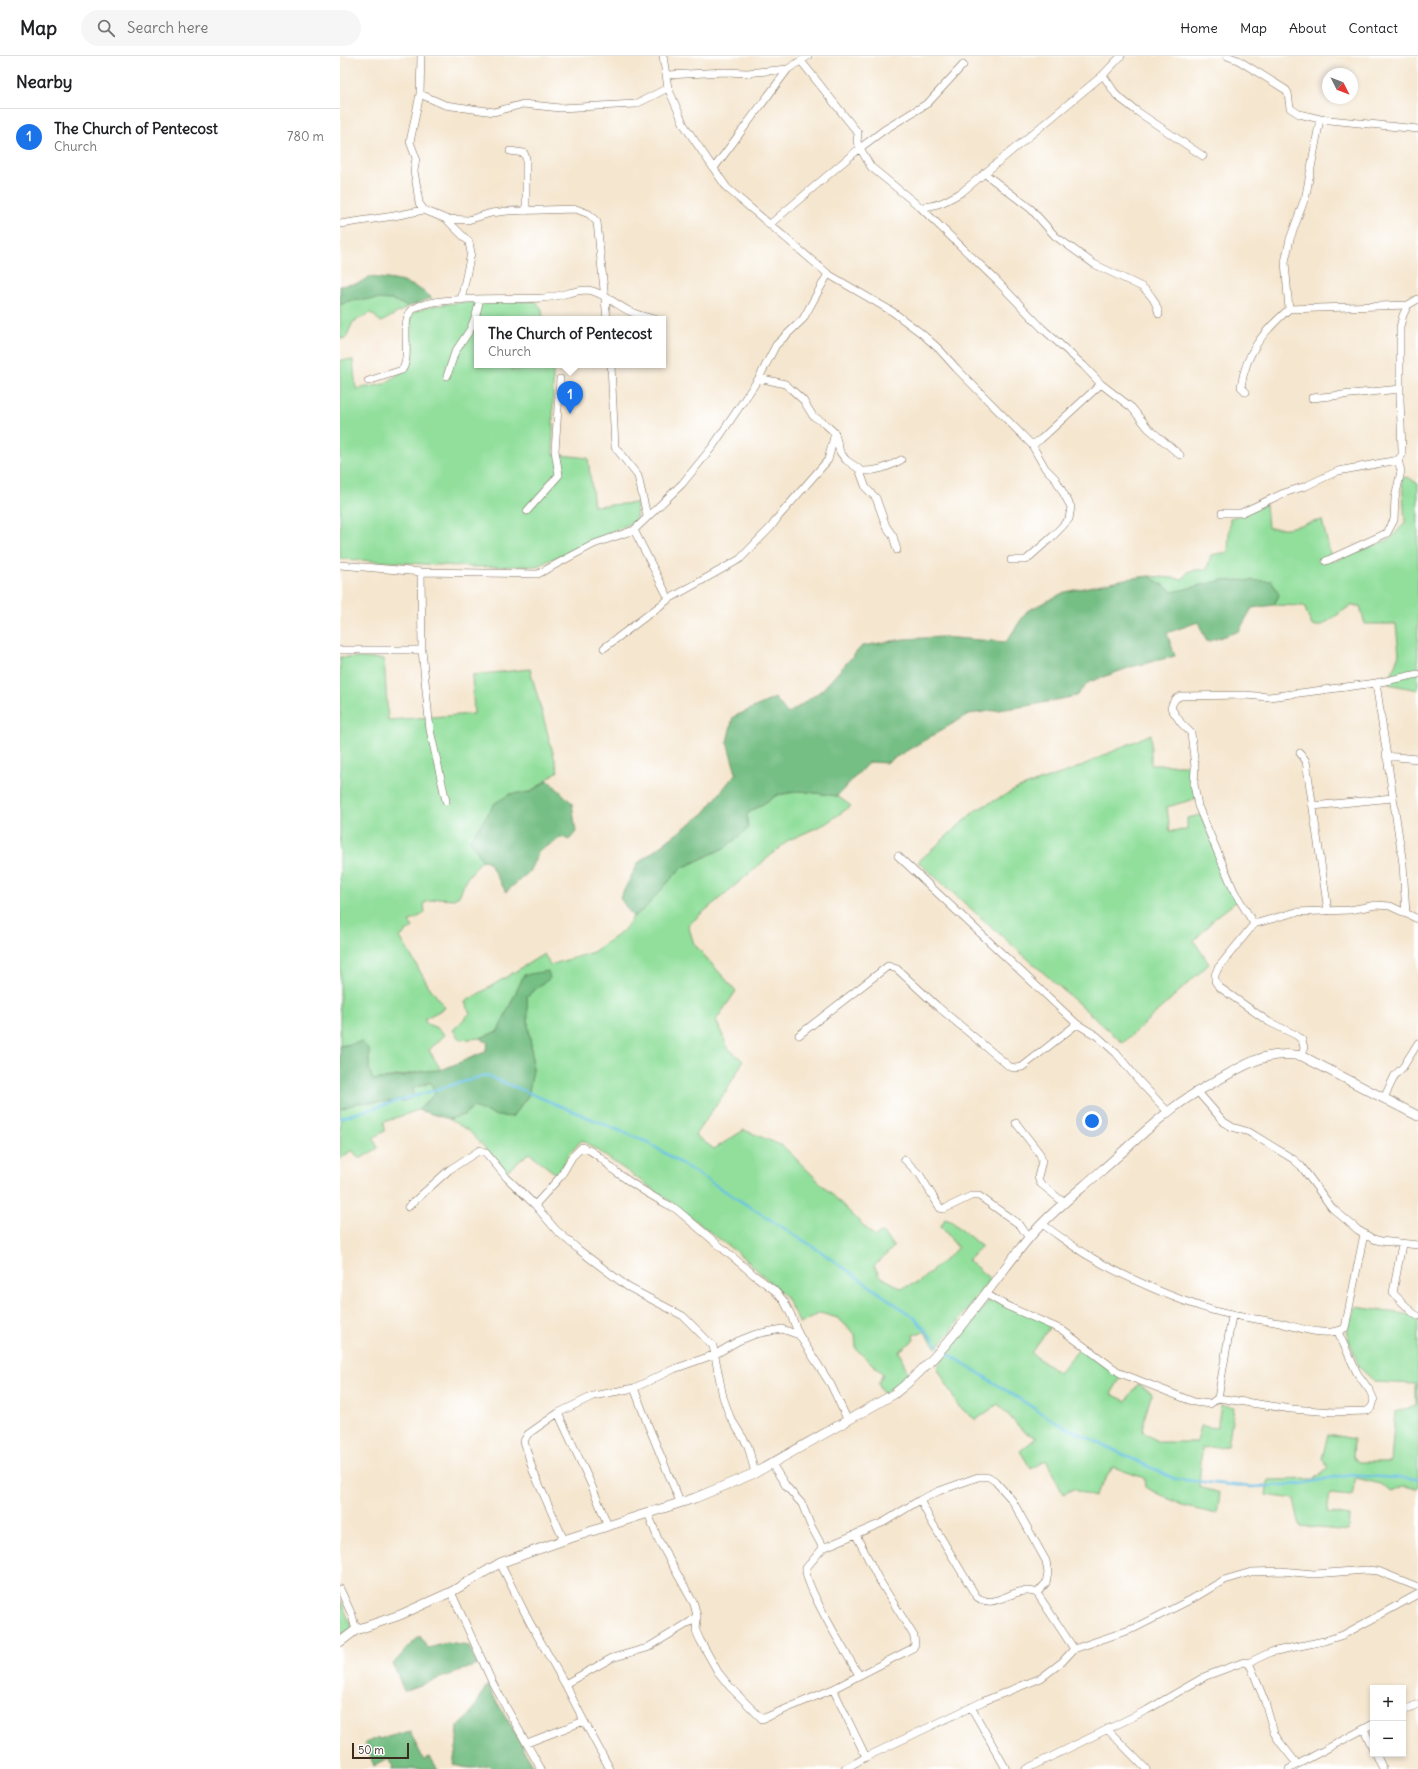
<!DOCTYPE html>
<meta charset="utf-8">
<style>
:root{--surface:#fff;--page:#f6f6f6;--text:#202124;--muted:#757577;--line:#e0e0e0;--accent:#1a73e8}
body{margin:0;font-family:Delius,sans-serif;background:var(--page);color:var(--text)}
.controls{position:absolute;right:12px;bottom:12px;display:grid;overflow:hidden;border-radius:0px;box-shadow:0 2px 6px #0003}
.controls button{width:36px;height:36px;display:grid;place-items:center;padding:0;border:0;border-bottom:1px solid var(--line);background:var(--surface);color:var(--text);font:20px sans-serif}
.compass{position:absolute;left:982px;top:12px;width:36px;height:36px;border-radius:50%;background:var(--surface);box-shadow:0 2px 6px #0003;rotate:132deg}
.scale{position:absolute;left:12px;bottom:10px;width:57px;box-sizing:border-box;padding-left:4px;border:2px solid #3b2a1e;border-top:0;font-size:11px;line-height:14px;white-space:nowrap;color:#3b2a1e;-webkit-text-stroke:3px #fff;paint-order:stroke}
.you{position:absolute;left:752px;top:1065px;width:14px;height:14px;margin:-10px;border:3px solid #fff;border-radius:50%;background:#1a73e8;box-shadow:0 0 0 6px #1a73e833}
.badge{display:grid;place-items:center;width:26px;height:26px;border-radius:50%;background:var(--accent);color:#fff;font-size:13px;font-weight:700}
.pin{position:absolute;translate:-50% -33px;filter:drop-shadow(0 1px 2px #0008)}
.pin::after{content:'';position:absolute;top:21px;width:14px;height:12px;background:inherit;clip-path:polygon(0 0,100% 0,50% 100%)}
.popup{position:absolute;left:134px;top:260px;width:192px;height:52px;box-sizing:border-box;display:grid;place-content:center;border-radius:0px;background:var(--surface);filter:drop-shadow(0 1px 3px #0005);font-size:13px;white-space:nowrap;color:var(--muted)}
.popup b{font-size:15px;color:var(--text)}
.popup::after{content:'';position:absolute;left:50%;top:100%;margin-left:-8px;border:8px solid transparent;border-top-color:var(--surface)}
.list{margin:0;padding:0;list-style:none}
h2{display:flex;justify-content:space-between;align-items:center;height:52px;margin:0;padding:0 16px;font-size:17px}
h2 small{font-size:13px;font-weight:400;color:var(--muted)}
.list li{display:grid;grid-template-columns:26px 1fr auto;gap:12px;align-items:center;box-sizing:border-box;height:56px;padding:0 16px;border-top:1px solid var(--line)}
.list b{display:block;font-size:15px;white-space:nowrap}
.list p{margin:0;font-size:13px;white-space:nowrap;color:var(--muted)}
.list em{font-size:13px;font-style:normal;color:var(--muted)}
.icon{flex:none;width:22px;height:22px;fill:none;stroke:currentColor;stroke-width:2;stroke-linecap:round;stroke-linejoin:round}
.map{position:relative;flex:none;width:1078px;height:1713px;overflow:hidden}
header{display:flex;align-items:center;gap:24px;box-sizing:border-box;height:56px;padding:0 20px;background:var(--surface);border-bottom:1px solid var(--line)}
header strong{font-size:19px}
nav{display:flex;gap:22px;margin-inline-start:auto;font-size:14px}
.search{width:280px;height:36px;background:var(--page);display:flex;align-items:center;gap:10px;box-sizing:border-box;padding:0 14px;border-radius:22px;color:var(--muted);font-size:15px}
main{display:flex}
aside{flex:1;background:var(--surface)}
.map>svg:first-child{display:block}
.green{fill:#92df9c;stroke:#66845d}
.forest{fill:#75be84;stroke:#587451}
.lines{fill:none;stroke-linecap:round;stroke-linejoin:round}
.stream{stroke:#67c1e5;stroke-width:2.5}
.minor-casing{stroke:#7c6c5c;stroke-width:8}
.tertiary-casing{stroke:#7c6c5c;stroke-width:10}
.minor{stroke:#fff;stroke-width:7}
.tertiary{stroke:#fff;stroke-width:9}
</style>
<header>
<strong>Map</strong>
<div class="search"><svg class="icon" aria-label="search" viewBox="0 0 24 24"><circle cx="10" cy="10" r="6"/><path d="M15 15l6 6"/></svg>Search here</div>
<nav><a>Home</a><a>Map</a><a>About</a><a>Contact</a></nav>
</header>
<main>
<aside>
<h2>Nearby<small></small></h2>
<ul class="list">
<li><span class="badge">1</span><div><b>The Church of Pentecost</b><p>Church</p></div><em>780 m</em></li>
</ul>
</aside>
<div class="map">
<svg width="1078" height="1713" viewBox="0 0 1078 1713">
<rect width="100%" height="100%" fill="#fff"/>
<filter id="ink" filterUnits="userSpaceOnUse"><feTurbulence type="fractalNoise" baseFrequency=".025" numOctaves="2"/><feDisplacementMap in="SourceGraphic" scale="8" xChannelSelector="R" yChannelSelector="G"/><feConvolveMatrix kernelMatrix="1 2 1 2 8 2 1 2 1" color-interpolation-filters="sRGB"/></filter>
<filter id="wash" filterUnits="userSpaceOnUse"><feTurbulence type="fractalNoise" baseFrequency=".012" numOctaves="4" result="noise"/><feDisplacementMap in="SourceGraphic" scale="16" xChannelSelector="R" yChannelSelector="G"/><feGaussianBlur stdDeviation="0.9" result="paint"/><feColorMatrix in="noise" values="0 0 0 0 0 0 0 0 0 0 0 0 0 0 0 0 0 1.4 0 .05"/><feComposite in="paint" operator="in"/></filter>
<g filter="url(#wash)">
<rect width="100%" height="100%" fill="#f5e6cf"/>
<path class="green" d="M34 243 53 244 68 251 41 266 31 257 13 266 6 282 0 283V249L9 245Z
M195 245 202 253 203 263H137V309H172V314L213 313V398L248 402 254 450 297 447 296 465 197 510 135 511 0 503V304H13L16 333 44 328 69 311 70 264 73 257C102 242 161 246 195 245Z
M1068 421 1078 428V634L1048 628 1059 598 1056 568H1025L1020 550H1010L981 570H972L964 550 934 549 939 539 883 524 833 536 809 520 843 523 849 515 867 513 871 499 888 496 890 462 909 456 926 448 928 472H948L982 464 992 506 1050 483 1065 467 1062 422Z
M0 601 44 603 48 664 134 658 132 619 190 613 218 715 191 736 170 738 130 784 142 804 127 822 119 840 114 843 99 842 84 847 85 857 69 866 73 871 60 881 88 929 105 952 84 963 87 968 97 972 105 979 89 994 101 1014C78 1015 56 1021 33 1024L29 1013V993L22 986 0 990Z
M811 678V709H851L858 742 827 751 830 775 847 774V762L861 759 897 845 875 862 854 885 869 908 783 987 578 806 636 754 679 732 732 714Z
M461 735 497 740 511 750 485 768 449 784 348 869 354 888 396 935 376 964 388 992 403 1005 388 1032 355 1079 374 1093 404 1074 443 1090 535 1181 542 1176 554 1191 534 1210 540 1220 561 1232 579 1226 618 1192 601 1170 605 1163 611 1165 642 1191 628 1204 650 1223 609 1278 596 1292 584 1275 573 1279 574 1284 559 1295 569 1320 544 1338 538 1328 543 1318 516 1293 515 1278 498 1262 480 1257 460 1268 446 1241 404 1202 323 1140 242 1084 230 1097 217 1119 189 1097 167 1115 129 1075 109 1063 124 1059 132 1050 157 1060 188 1040 193 1014 191 989 188 968 187 940 210 922 184 919 158 975 140 982 120 984 113 974 130 957 125 946 204 898 210 909 253 896 283 875 293 861 304 853 340 813 386 791 407 758 437 739Z
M92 1026 95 1038 78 1054 44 1066 45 1075 33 1082 38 1092 20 1103 12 1094 0 1103V1053L18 1047 38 1045Z
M653 1239 712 1268 691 1297 719 1317 740 1292 781 1321 771 1338 786 1345 798 1328 812 1337 805 1360 803 1376 819 1386H857L861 1370 877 1372 881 1349 894 1351 888 1390 862 1392 859 1431 880 1437 877 1458 846 1451 805 1431 804 1422 773 1411 754 1441 733 1433 723 1438 706 1404 691 1413 680 1395 696 1382 683 1375 658 1348 636 1364 618 1350 597 1311Z
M1016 1251 1078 1260V1432L1063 1431 1051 1436 1040 1428 1016 1422 1012 1440 990 1438 987 1456 1009 1460 1008 1475 960 1470 954 1443 926 1439 928 1424 975 1423 988 1411 982 1403 988 1378 1014 1383 1013 1400 1018 1406H1051L1055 1356 1076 1350V1328L1035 1326 1019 1311 1006 1276Z
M0 1543 12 1571 0 1580Z"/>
<path class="forest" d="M29 221C56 224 70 224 92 242L68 251 53 244 34 243 9 245 0 249V230L19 227Z
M809 520 833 536 883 524 932 525 939 539 934 549 912 552 899 575 867 586 858 566 827 577 835 600 791 611 749 626 736 640 687 650 629 658 546 707 529 706 497 740 461 735 437 739 407 758 408 773 386 791 340 813 304 853 293 861 280 842 298 807 364 757 396 717 387 686 393 661 435 642 448 658 482 634 522 590 564 583 602 581 666 586 687 555 725 536 785 523Z
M208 724 232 747 236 776 229 784 222 781 199 795 189 816 166 836 148 805 142 804 130 784 155 747 170 738 191 736Z
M208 915 210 922 187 940 188 968 191 989 193 1014 188 1040 172 1061 157 1060 133 1051 124 1059 109 1063 78 1054 95 1038 91 1026 73 1032V1042L64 1045 18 1047 0 1053V990L22 986 29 993V1013L33 1024 63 1020 83 1015 101 1014 145 996 148 987 140 982 158 975 184 919Z
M80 1580 88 1592 107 1587 129 1590 137 1609 64 1635 53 1608 70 1589Z
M147 1629 181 1687 193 1713H151L148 1710C135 1713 126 1713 113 1708L117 1687 118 1670 131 1658Z
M70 1675 83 1703 90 1701 98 1713H51L53 1711 48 1703 34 1710 25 1687 39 1681 40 1683Z"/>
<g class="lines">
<path class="stream" d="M0 1062 146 1019 307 1086 480 1195 575 1262 599 1290
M609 1298 717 1367 835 1423 912 1431 962 1428 1004 1419 1078 1423"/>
</g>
</g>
<g filter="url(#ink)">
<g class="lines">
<g class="minor-casing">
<path id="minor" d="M81 0 80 38 70 86 76 102 74 115 77 132 79 147 84 154 106 163 129 186 131 197 121 244
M323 0 328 32 339 57 344 69 387 132 488 218 553 256 581 277 599 293 616 312 692 389 705 412 715 422 731 451 729 463 713 480 686 504H671
M887 0 898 4 946 34 948 37 950 52 959 58 980 63 1078 73
M461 5 518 77 517 86 520 92 531 111 580 151 657 225 702 272 744 310 761 328 792 352 808 372 840 399
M327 19 385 16 407 17 448 13
M763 19 777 40 798 56 863 100
M80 38 105 49 154 56 183 48 220 52 296 48 328 32
M170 95 184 97 186 102V155
M374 112 448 13 468 0
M644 117 691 153 715 180 754 208 802 231C812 239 816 246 819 258
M580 151C597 151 608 144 622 136L763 19 781 0
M106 163 128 164 151 157 168 155 236 153 249 158 257 166 267 263
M0 168 54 160 84 154
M429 169 520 92 544 74 588 47 623 9
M949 253 945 206 950 183 966 139 980 63
M271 309 275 391 298 420 307 460
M107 320 115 296 130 274 136 259 140 243
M28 325 62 314C72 301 60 267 71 255 86 238 177 244 202 242 216 242 233 234 247 234 261 235 278 250 291 256 298 259 306 261 314 263
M906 336 901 331C906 296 923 276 949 253L1068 249 1078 243
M972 342 1060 333
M495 378 500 396 506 404 519 413 526 432 536 442 546 470 553 480 557 494
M692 389 701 383 761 328
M520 415C536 416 548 411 561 404
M187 455 219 419 215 395 220 323
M882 457H901L944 437 966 430 998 415 1058 404 1062 399V394L1060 343V271L1063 259 1068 249
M294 474 329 543
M986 505 1047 477 1054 464 1055 442 1061 415 1058 404
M0 509 81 516 198 518 254 488 294 474 342 428 373 390 419 322 436 289 463 263 488 218
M81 516 82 594 90 674 106 745
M264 592 329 543 400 503 431 471 439 460 488 404 495 377 484 367 473 360 463 344 451 333 445 328 419 322
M0 594H82
M1036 627 1063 808 1066 858
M960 697 966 705 988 855
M1046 700 1078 703
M973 750 1052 742
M558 800 737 968 757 980 776 997 800 1026 828 1056
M914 868 894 835 858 750 854 728 855 711 851 677 841 667 831 652C833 645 835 642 841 640L905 639 929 641 1036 627 1078 618
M459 979 548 910 557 913 597 950 670 1011 676 1012 682 1011 737 968
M962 1000 964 992 962 984 956 979 929 966 879 931 875 925V919L878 912 914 868 956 856 1010 854 1036 849 1050 850 1078 863
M857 1035 884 1066 892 1071 909 1076 953 1103 961 1110 992 1152 1018 1174 1033 1183 1041 1185 1078 1189
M1044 1042 1055 1019 1063 1011 1078 987
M676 1067 700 1098 702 1105 698 1121 700 1127 723 1146
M564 1103 580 1119 600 1152 604 1153 631 1140H639L680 1169 689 1182
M195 1149 221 1120 232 1101 242 1091C256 1096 265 1106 276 1116 295 1130 316 1143 336 1153L414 1219 434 1234 444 1245 451 1259 459 1279 491 1329 508 1365
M68 1151 109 1114 140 1094 146 1097 167 1122 195 1149 216 1174 239 1194 288 1231 343 1260 373 1290 383 1341 390 1361 408 1390 415 1417
M702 1168C717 1178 732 1190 747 1199 782 1220 836 1244 875 1255 896 1261 919 1263 940 1267 960 1272 987 1282 1005 1272L1024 1178
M1062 1188 1053 1237 1074 1258 1078 1260
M646 1238 667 1250 722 1274 780 1317 854 1346 870 1348 878 1342 892 1260
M294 1332 308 1369 340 1446
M878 1342 951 1353 993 1356 1027 1355 1032 1351 1034 1344 1030 1335 1017 1317 998 1276
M218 1357 251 1428 268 1470
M432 1408 446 1430 462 1448 470 1468 483 1492
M308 1457 318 1483 354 1548 357 1560 356 1575 360 1584 378 1616 390 1631 422 1663 493 1633 573 1592 575 1588 574 1580 538 1522 516 1479
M224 1484 193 1415 184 1385 188 1378 218 1357 253 1340 294 1332 334 1313 376 1298 398 1285 416 1278 442 1273 459 1279
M160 1507 190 1567 225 1628 244 1665
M0 1533 12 1559 16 1574
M111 1536 153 1628 201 1713
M734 1593 795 1572 852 1543 884 1524 911 1516 941 1515 974 1518 1026 1514 1038 1515 1078 1531
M908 1607 931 1596 984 1585 1003 1579 1078 1538
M519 1619C509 1602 463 1528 466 1512L483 1492 544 1466 580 1444 599 1435 638 1421H649L655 1425 672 1444 706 1505 708 1517 706 1527 697 1537
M225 1628 272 1602 307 1592 350 1566 357 1560
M493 1633 526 1701 644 1645 701 1622 722 1606 734 1593 697 1537C674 1527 655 1557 636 1540L591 1465 580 1444
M631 1651 666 1713
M1063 1655 1078 1648
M767 1673 806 1713
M1024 1673 1033 1693
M187 1687 244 1665 270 1713
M1036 1698 1043 1713
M505 1713 526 1701
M686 1713 807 1654 866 1620 904 1606 908 1607 911 1611 925 1646 934 1677 939 1685 957 1708
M949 1713 1033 1668"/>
</g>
<g class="tertiary-casing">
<path id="tertiary" d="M0 1586 16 1574 60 1559 111 1536 160 1507 224 1484 355 1442 415 1417 554 1338C609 1296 645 1235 688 1183 710 1157 736 1137 761 1115 783 1096 804 1075 827 1057 845 1042 865 1031 885 1020 911 1005 932 994 962 1000L1078 1060"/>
</g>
<use href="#minor" class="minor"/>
<use href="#tertiary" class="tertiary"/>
</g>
</g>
</svg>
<div class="controls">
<button>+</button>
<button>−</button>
</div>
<svg class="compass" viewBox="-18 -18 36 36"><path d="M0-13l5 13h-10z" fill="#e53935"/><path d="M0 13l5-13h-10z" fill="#757577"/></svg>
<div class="scale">50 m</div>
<div class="you"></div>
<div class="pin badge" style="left:230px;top:358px">1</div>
<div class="popup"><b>The Church of Pentecost</b>Church</div>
</div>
</main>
